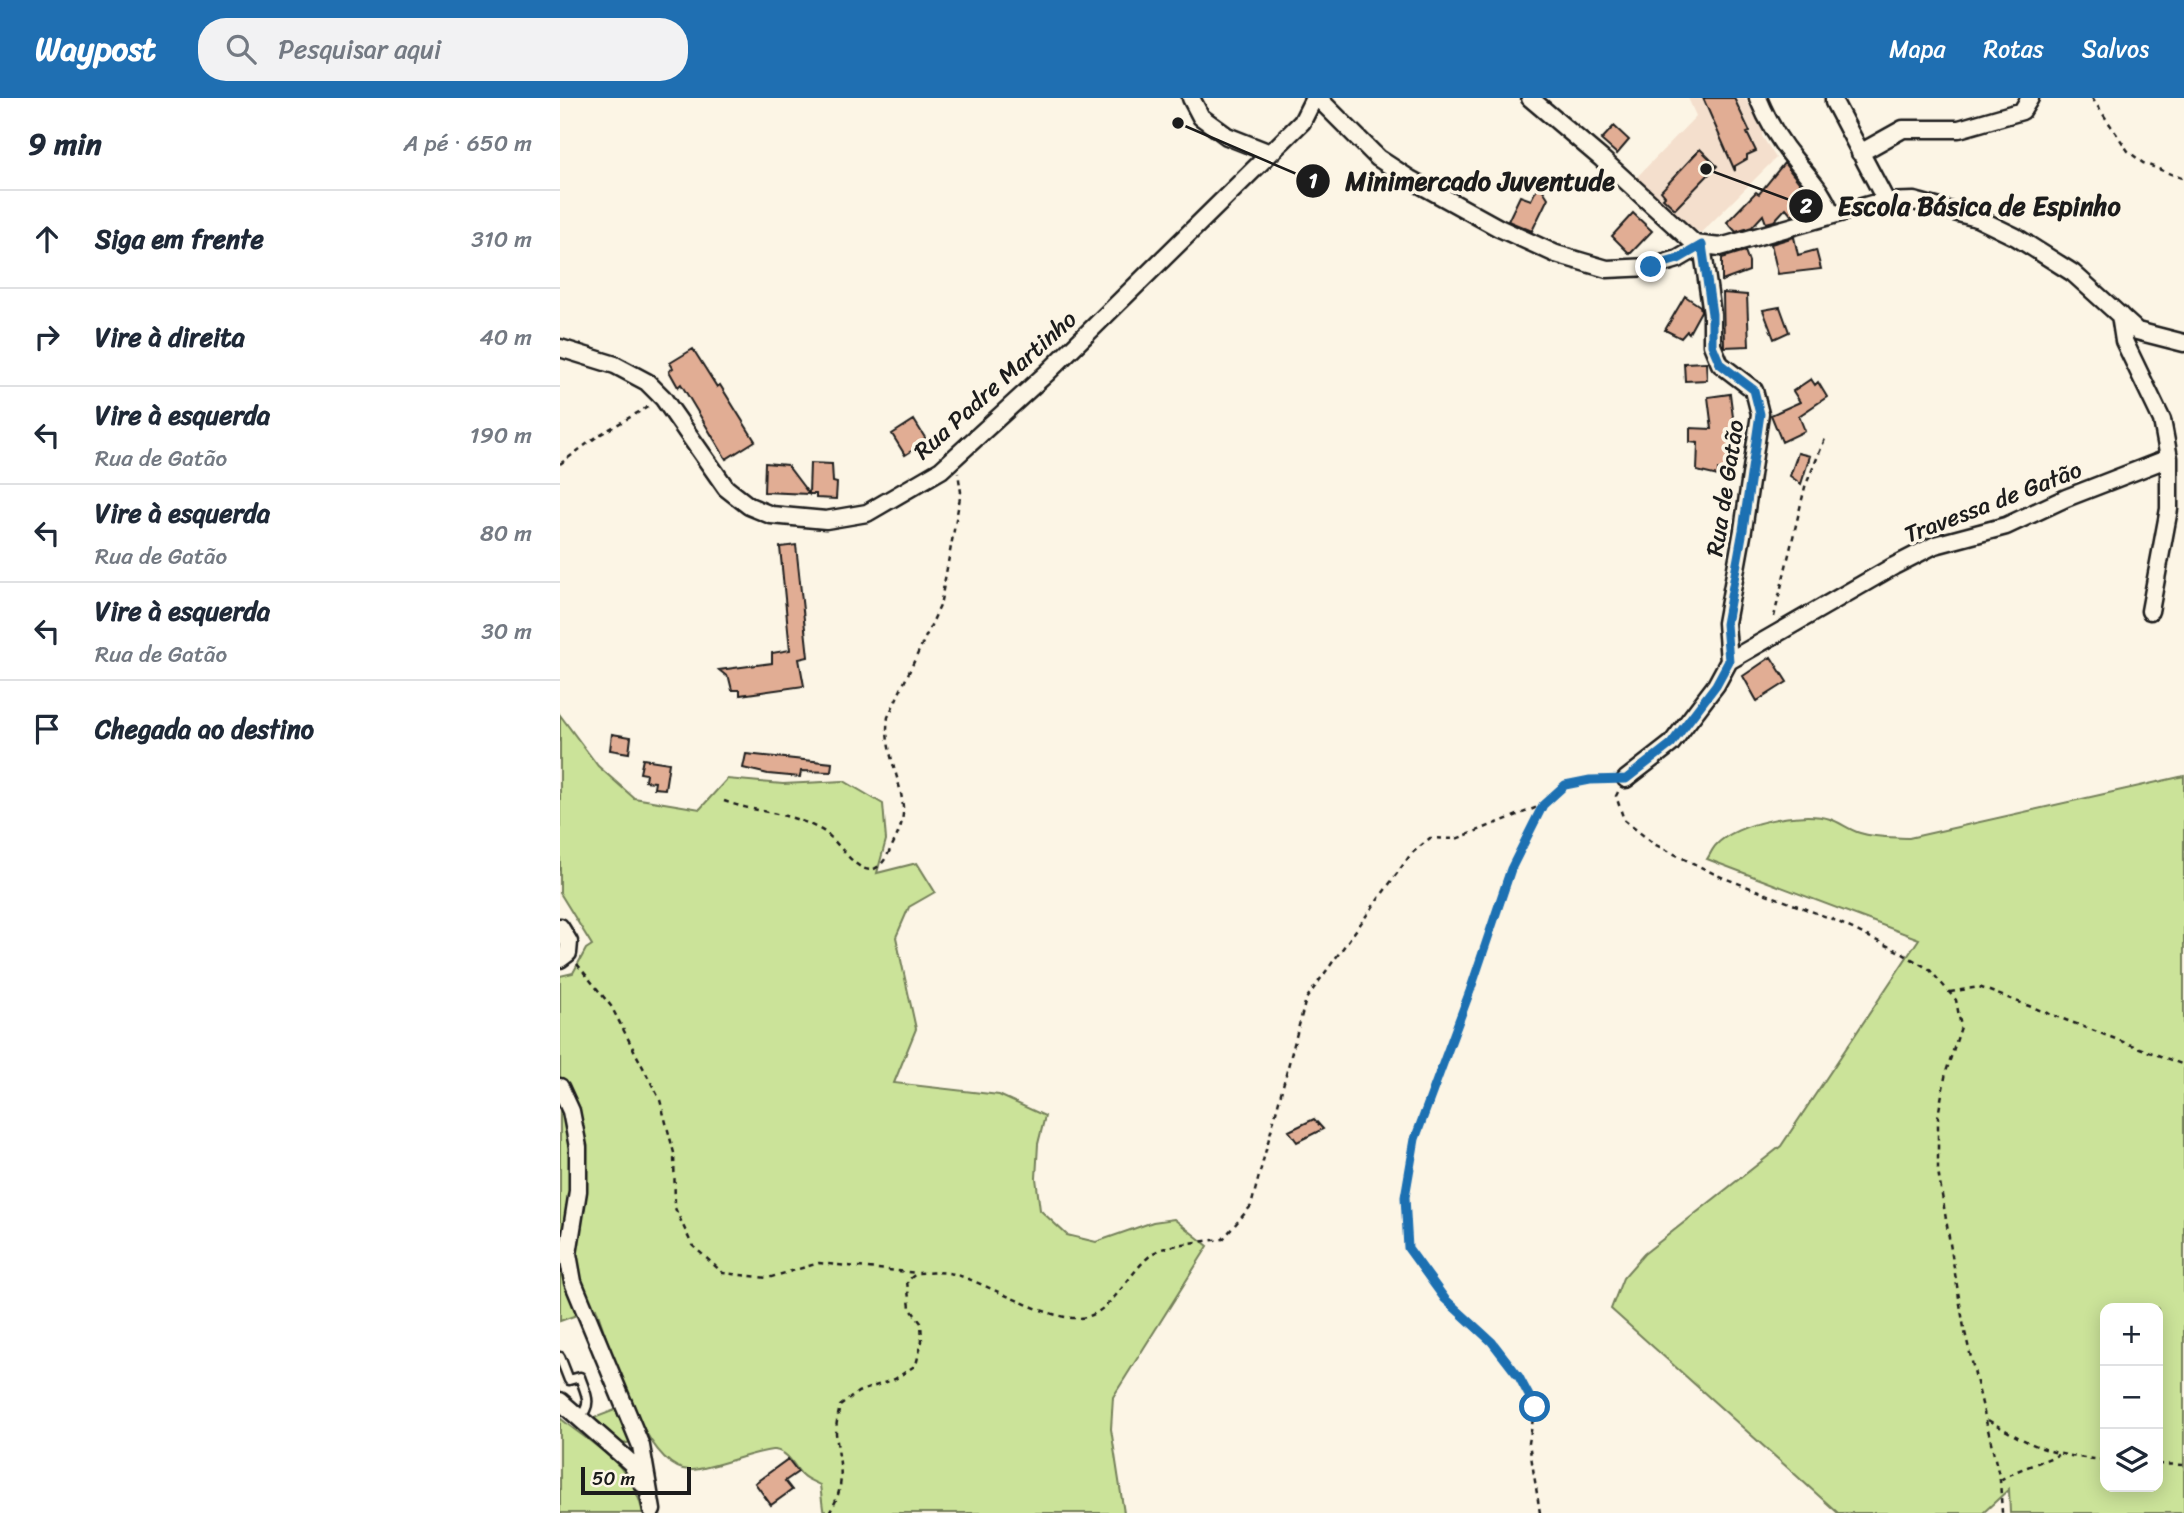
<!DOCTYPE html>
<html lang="pt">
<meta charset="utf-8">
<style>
:root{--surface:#fff;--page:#f2f2f3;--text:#1f2937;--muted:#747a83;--line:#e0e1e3;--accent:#1f6fb2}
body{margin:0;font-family:Sriracha,sans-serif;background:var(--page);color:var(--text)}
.controls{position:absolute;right:21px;bottom:21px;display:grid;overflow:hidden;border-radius:14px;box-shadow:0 4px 18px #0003}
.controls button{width:63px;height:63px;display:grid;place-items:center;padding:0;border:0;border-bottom:2px solid var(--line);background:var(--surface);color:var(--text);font:35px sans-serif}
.scale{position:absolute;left:21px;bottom:18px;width:110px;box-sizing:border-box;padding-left:7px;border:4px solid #1c1c1c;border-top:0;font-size:19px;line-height:24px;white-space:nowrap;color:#1c1c1c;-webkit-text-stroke:5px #fcf5e5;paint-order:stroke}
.stop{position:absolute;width:21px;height:21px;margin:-16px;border:5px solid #1f6fb2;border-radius:50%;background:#fff}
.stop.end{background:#1f6fb2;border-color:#fff;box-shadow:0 2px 7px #0008}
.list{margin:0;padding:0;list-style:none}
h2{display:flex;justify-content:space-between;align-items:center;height:91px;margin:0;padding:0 28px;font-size:30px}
h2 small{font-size:23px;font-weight:400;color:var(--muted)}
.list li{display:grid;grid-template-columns:46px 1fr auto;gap:21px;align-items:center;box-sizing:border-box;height:98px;padding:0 28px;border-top:2px solid var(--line)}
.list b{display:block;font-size:26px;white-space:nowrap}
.list p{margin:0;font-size:23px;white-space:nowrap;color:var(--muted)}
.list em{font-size:23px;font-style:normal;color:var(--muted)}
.icon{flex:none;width:38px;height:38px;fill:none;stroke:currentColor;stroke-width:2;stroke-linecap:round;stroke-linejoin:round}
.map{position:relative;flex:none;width:1624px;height:1415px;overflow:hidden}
header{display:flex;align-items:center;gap:42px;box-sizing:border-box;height:98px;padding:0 35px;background:var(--accent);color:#fff}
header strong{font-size:33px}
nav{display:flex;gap:38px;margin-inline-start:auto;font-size:24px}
.search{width:490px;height:63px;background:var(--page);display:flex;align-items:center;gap:18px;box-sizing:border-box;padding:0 24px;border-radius:28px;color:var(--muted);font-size:26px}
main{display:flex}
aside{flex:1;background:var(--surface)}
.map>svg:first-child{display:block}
.built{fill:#f4dfcd}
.green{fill:#cbe399;stroke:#74805a;stroke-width:2;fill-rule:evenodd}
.building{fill:#e1ad94;stroke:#1c1c1c;stroke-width:2}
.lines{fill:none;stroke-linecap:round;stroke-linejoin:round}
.lane-casing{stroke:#1c1c1c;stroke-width:13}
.street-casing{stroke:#1c1c1c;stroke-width:21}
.path{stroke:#1c1c1c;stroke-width:2.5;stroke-dasharray:5 5;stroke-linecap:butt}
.lane{stroke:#fcf5e5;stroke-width:8}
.street{stroke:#fcf5e5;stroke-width:16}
.route{stroke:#1f6fb2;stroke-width:9}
.labels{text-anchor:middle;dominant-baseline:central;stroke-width:7;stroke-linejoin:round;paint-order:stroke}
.street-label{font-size:24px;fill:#1c1c1c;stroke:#fcf5e5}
.leader{fill:none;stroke:#1c1c1c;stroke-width:2.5}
.callout-dot{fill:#1c1c1c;stroke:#fcf5e5;stroke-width:2.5}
.mark-label{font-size:21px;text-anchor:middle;font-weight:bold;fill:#fff}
.callout-label{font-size:26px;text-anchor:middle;font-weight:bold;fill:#1c1c1c;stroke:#fcf5e5;stroke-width:7;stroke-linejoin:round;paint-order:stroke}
</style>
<header>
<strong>Waypost</strong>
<div class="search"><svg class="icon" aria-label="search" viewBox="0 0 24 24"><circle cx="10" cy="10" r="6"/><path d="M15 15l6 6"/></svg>Pesquisar aqui</div>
<nav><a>Mapa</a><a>Rotas</a><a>Salvos</a></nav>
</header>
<main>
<aside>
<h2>9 min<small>A pé · 650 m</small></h2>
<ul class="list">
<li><svg class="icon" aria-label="ahead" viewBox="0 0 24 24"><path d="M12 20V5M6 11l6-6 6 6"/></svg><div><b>Siga em frente</b></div><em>310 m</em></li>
<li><svg class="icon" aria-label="right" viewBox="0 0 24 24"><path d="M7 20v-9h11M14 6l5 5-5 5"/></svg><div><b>Vire à direita</b></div><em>40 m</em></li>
<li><svg class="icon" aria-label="left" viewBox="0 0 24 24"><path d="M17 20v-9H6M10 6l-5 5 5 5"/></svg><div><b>Vire à esquerda</b><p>Rua de Gatão</p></div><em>190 m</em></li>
<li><svg class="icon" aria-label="left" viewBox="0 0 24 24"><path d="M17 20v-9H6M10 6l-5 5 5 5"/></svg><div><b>Vire à esquerda</b><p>Rua de Gatão</p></div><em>80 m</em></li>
<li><svg class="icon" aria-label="left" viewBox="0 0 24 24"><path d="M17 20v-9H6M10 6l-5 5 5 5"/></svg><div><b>Vire à esquerda</b><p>Rua de Gatão</p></div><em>30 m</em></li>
<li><svg class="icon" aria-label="arrive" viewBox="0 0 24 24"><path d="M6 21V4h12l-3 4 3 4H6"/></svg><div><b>Chegada ao destino</b></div></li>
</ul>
</aside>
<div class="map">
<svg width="1624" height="1415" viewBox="0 0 1624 1415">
<rect width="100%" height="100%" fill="#fcf5e5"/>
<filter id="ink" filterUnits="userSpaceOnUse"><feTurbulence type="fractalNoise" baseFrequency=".0143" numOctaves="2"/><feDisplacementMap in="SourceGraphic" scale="14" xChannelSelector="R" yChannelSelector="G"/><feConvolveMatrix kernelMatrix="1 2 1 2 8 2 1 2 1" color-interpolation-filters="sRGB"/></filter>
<g filter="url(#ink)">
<path class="built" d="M1128 0H1185L1203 31 1202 38 1216 60 1141 135 1123 125 1075 81 1136 18Z"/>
<path class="green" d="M0 617 38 668 74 700 140 711 167 681 223 686 284 683 323 706 326 742 317 775 357 765 375 794 349 809 336 839 356 931 334 985 439 997 485 1018 478 1046 476 1080 480 1112 507 1137 536 1144 593 1124 614 1121 648 1148 553 1299 551 1331 564 1415H267L263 1411 260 1387C255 1384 247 1382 242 1377 233 1368 230 1355 215 1352 203 1350 152 1371 132 1372 85 1376 49 1246 36 1210L0 1223V878L13 875 26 851 32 847 0 795Z
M1624 678V1415H1450L1449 1391 1423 1415H1278L1051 1211 1063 1180 1084 1156 1221 1048 1359 841 1147 761C1150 757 1152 751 1156 747 1176 725 1242 712 1270 721 1280 724 1289 732 1300 735 1316 740 1333 739 1349 740ZM1545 1210H1598V1389H1545Z
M60 1310 71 1344 63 1346 34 1320Z
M0 1320C36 1350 72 1365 83 1415H0Z"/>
<path class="building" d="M1143 0H1174L1190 34 1187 35 1196 53 1187 57V61L1175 68V73Z
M1054 28 1069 42 1057 56 1041 42Z
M1140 51 1157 68 1115 111 1103 100 1105 98 1101 93Z
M1224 65 1252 101 1232 117 1226 110 1214 123 1206 125 1203 117 1192 129 1176 134 1167 124 1196 94 1199 96Z
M979 86 988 100 972 133 948 123 960 98 971 102Z
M1073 115 1092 133 1070 156 1052 138Z
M1234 139 1238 157 1256 152 1261 171 1218 176 1211 146Z
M1185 153 1189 164V173L1162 183V160Z
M1163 195 1187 197 1189 248 1164 249Z
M1125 198 1140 208 1141 213 1129 235 1127 233 1121 240 1105 232Z
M1220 209 1229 234 1214 241 1203 212Z
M133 251 157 289 160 287 195 343 166 361 121 286 118 289 109 273 113 270 110 265Z
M1146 264 1147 282 1125 283 1124 265Z
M1251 281 1255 287 1258 284 1267 299 1239 318 1245 333 1222 344 1211 317 1240 304 1233 293Z
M1170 296 1173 319 1171 372H1158V378L1137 373 1138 345 1130 344V330L1152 331 1148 299Z
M354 322 367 343 345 357 332 336Z
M1238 355 1250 358 1241 386 1230 378Z
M205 365 227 367 249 396 250 365 272 366 273 384 277 385 276 401 256 400V396H249L204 394Z
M236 447 248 559 239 561 244 588 180 597V592H172L169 580 159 572 212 565V555L230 552 220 449Z
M1211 559 1227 584 1197 603 1183 578Z
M52 636 71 639 69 655 50 652Z
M186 656 272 665 271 674 241 673 240 679 208 676 183 670Z
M83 661 109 665 105 691 94 690 95 684 85 683 86 676 80 675Z
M754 1021 763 1031 737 1044 729 1033Z
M228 1361 238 1374 225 1383 232 1392 211 1407 195 1385Z"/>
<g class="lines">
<g class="lane-casing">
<path id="lane" d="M0 1259 9 1282 20 1279C25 1294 34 1307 19 1319"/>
</g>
<g class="street-casing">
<path id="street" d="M631 0 641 19 667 38 710 55
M758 0 818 60 850 81 939 130 996 156 1047 171 1091 169 1118 161 1142 147
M970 0 1042 61 1135 146 1160 149 1319 104 1354 103 1417 120 1456 139 1513 175 1577 233 1624 245
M1198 0C1207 22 1220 44 1235 62 1251 82 1262 92 1272 117
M1274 0V4L1326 103
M1300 55 1343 31H1399L1462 13 1470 0
M1560 217 1564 243 1602 322 1609 360V411L1590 513
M0 250 55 267 87 284 103 300 166 390 189 408 211 417 266 422 307 415 381 372 487 275 742 24 754 0
M1169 563 1334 468 1375 447 1446 428 1506 400 1609 360
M1066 681 1111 646 1156 587 1169 563 1166 525 1183 432 1200 316 1194 292 1160 266 1152 247V216L1142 147
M0 829 9 844 8 855 0 861
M0 989 11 1013 18 1049V1093L8 1156 13 1184 81 1348 92 1412
M0 1303 71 1365 83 1386"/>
</g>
<path class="path" d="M1532 0 1568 53 1583 65 1624 81
M0 366 39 337 91 307
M1214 519 1245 389 1265 341
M1058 694 1056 698 1064 722 1094 746 1159 778 1272 821 1336 852 1369 871 1396 902 1401 929 1386 974 1378 1018V1073L1404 1230 1440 1382 1442 1415
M164 703C191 713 220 714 247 725 253 728 261 731 266 735 285 750 308 797 329 754 337 738 344 726 343 709 340 677 323 651 328 619L380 508 401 394 398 375
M17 866 51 908 100 1002 114 1055 115 1110 132 1147 163 1175 208 1180 259 1165 357 1175
M1390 894 1419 889 1624 967
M1428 1322C1473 1349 1492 1358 1545 1362
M1598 1366 1624 1367
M1440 1382 1457 1373 1498 1357
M269 1415C288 1386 279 1367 276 1335 276 1326 278 1317 280 1308L298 1294 335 1281 356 1267 362 1243 361 1225 350 1210 347 1183 357 1175C369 1175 383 1173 394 1176 429 1186 486 1222 520 1220 552 1218 570 1170 595 1154 609 1146 646 1143 663 1141L691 1108 746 901 851 756 870 740 896 741 983 707
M980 1415 969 1345 975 1309 959 1279 932 1244 885 1201 847 1150 845 1099 855 1041 910 893 951 771 983 707 1005 687 1030 682 1052 681"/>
<use href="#lane" class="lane"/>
<use href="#street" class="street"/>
</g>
</g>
<g class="lines" filter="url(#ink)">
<path class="route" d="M975 1309 959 1279 932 1244 885 1201 848 1150 845 1099 855 1041 910 893 951 771 983 707 1005 687 1030 682 1066 681 1111 646 1156 587 1169 563 1166 526 1183 432 1200 316 1194 292 1160 266 1152 247V216L1142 147 1118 161 1091 169"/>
</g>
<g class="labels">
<g class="street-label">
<text transform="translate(435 287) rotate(-42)">Rua Padre Martinho</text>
<text transform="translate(1165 390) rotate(-81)">Rua de Gatão</text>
<text transform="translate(1433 404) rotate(-21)">Travessa de Gatão</text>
</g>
</g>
<path class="leader" d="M618 25L753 83M1146 71L1246 108"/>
<g class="callout-dot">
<circle cx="618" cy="25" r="7"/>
<circle cx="1146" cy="71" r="7"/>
<circle cx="753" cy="83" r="18"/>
<circle cx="1246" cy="108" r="18"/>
</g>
<g class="mark-label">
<text x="753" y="90">1</text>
<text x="1246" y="115">2</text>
</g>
<g class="callout-label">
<text x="920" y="92">Minimercado Juventude</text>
<text x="1419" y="117">Escola Básica de Espinho</text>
</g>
</svg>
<div class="controls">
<button>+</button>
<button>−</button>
<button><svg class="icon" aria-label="layers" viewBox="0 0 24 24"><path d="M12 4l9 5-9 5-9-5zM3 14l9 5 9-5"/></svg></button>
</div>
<div class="scale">50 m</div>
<div class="stop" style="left:975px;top:1309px"></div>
<div class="stop end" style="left:1091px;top:169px"></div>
</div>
</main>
